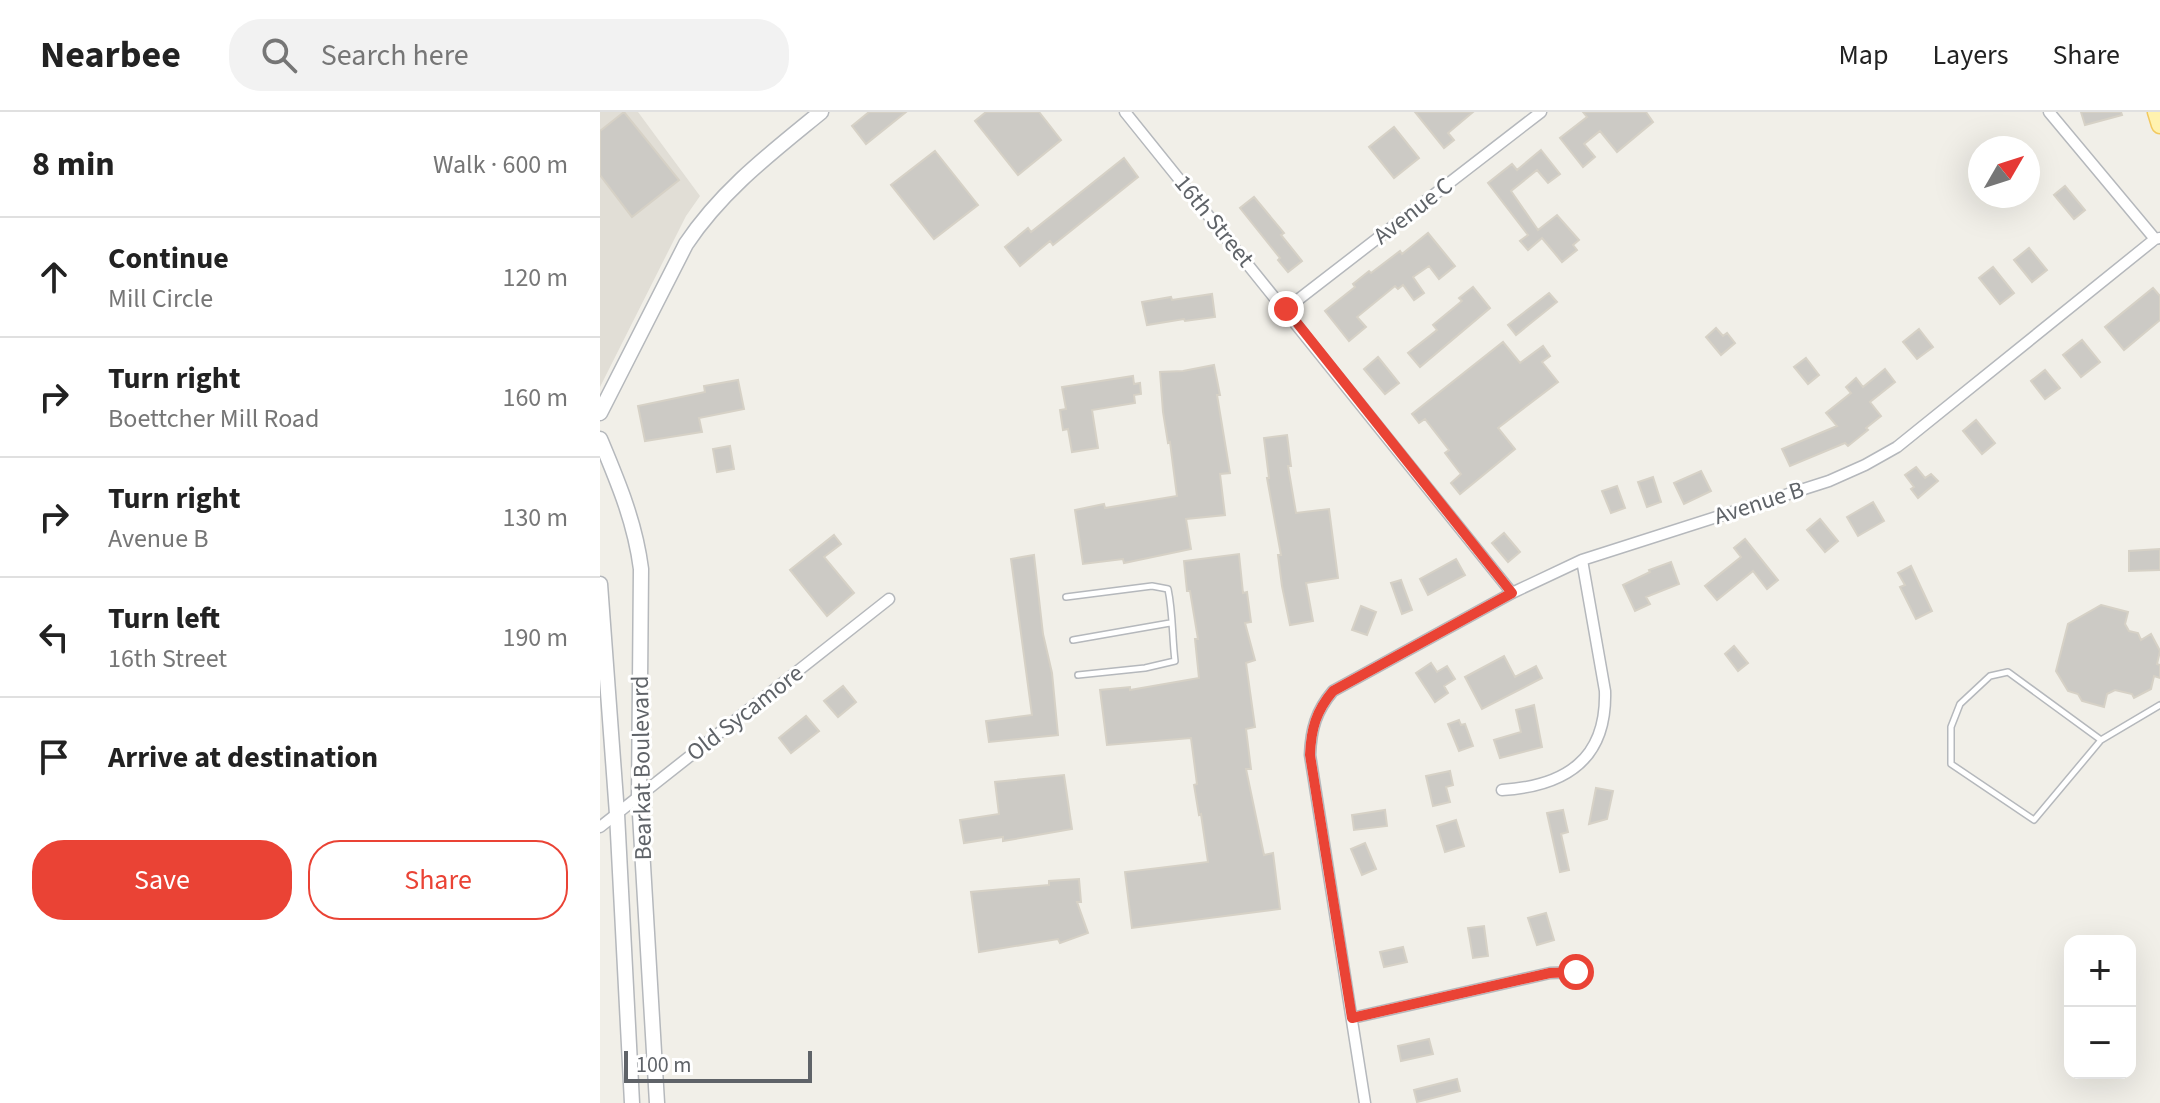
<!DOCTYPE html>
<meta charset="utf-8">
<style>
:root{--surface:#fff;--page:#f2f2f2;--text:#222;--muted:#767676;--line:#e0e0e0;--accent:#ea4335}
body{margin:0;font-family:"Source Sans 3",sans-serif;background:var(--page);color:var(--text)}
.controls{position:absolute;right:24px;bottom:24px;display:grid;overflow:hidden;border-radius:16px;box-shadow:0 8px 32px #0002}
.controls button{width:72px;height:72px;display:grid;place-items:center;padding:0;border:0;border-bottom:2px solid var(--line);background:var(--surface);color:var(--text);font:40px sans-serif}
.compass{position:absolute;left:1368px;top:24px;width:72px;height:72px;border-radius:50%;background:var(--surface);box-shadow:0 8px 32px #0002;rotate:51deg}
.scale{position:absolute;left:24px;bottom:20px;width:188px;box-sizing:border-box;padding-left:8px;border:4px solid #5f6368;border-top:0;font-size:22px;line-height:28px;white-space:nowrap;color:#5f6368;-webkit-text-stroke:6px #fff;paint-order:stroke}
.stop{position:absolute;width:24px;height:24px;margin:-18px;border:6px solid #ea4335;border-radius:50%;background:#fff}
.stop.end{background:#ea4335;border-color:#fff;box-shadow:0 2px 8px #0008}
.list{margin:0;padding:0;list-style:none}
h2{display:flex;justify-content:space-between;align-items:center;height:104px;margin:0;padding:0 32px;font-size:34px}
h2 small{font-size:26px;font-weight:400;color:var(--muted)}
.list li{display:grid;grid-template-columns:52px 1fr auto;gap:24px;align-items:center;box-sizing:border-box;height:120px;padding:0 32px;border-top:2px solid var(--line)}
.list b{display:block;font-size:30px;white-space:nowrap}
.list p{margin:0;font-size:26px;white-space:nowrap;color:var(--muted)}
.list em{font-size:26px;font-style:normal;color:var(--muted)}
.actions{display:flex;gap:16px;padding:24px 32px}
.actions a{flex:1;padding:18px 0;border:2px solid var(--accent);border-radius:32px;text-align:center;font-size:28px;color:var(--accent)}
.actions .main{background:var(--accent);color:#fff}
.icon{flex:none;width:44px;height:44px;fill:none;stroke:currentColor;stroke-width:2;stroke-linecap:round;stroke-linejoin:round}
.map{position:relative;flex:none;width:1560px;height:991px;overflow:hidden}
header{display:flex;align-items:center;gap:48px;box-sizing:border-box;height:112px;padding:0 40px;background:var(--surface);border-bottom:2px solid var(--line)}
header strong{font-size:38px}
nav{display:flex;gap:44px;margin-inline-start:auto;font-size:28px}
.search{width:560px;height:72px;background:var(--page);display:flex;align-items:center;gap:20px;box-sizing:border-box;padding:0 28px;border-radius:32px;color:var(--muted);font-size:30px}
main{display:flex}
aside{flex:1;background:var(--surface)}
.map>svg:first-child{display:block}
.education{fill:#e1ded6}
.building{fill:#cccac5;stroke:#d6d1c6;stroke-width:2}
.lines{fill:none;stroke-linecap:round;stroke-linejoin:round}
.service-casing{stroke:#b5b8bc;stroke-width:8}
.minor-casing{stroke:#b5b8bc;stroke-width:13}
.tertiary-casing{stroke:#b5b8bc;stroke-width:17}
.primary-casing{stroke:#f2c960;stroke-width:19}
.service{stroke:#fff;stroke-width:5}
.minor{stroke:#fff;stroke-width:10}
.tertiary{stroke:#fff;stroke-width:14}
.primary{stroke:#fff2af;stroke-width:16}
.route{stroke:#ea4335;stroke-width:10}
.labels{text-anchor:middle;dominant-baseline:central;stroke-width:6;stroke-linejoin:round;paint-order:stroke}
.street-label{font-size:24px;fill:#5f6368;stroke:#fff}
</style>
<header>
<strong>Nearbee</strong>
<div class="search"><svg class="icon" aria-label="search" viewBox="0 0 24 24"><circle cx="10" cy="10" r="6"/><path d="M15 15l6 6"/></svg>Search here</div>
<nav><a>Map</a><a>Layers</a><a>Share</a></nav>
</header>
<main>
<aside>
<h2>8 min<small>Walk · 600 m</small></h2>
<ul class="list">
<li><svg class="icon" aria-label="ahead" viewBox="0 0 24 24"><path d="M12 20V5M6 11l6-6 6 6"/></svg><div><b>Continue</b><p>Mill Circle</p></div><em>120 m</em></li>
<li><svg class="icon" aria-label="right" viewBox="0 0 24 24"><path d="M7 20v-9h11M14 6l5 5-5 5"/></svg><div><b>Turn right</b><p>Boettcher Mill Road</p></div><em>160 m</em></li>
<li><svg class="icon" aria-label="right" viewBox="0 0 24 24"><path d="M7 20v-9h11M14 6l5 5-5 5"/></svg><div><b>Turn right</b><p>Avenue B</p></div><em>130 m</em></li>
<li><svg class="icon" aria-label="left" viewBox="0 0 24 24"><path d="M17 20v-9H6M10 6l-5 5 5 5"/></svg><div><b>Turn left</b><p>16th Street</p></div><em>190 m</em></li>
<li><svg class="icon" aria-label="arrive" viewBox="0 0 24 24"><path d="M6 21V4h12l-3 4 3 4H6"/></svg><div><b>Arrive at destination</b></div></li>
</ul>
<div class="actions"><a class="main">Save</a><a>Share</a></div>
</aside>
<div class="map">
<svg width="1560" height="991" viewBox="0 0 1560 991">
<rect width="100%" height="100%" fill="#f1efe8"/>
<path class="education" d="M0 0H38L100 84 86 104 0 275Z"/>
<path class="building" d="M24 0 79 68 32 105 0 63V19Z
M269 0H306L266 32 252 14Z
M386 0H439L461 28 418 63 375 9Z
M815 0H873L848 21 854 28 844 36Z
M983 0H1046L1053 10 1017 40 1000 19 984 32 995 45 983 55 960 26 987 5Z
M1481 0H1521L1522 3 1485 13Z
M794 15 819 46 794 66 769 35Z
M941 38 960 62 948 71 937 58 911 79 938 118 957 103 979 128 973 133 977 138 962 150 942 126 928 138 920 129 928 123 888 71 912 52 917 58Z
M335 39 378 93 334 127 291 73Z
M524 46 538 65 453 133 450 129 420 154 405 135 428 116 431 120Z
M1465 74 1485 98 1474 107 1454 83Z
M654 85 684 121 681 123 702 149 688 160 678 148 680 146 640 96Z
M828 121 855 154 839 167 829 154 813 165 824 181 814 188 803 173 798 177 795 174 757 205 766 215 749 229 725 199 755 175 753 172 769 159 771 161 800 139 802 142Z
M1429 136 1447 158 1432 170 1414 148Z
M1393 155 1414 181 1400 192 1379 166Z
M873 175 890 196 820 255 808 241 837 218 833 213 862 189 859 186Z
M1553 176 1560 184V208L1524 238 1505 215Z
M949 181 957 190 916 223 908 213Z
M612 182 615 205 585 209 584 207 547 213 542 190 571 185 572 188Z
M1116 216 1123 224 1127 221 1135 231 1121 243 1106 225Z
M1319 217 1333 235 1317 247 1303 230Z
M1482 228 1500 250 1481 265 1463 243Z
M903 230 920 251 943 234 950 244 942 250 958 270 898 316 915 337 860 382 851 371 861 362 845 341 849 338 825 307 819 311 812 302Z
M778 245 799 271 785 282 764 257Z
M1206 246 1219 263 1208 272 1194 255Z
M614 253 620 283H617L630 361 620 362 625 403 586 407 591 437 524 451 523 447 483 452 475 398 504 392 505 396 577 384 570 330 568 331 563 300 560 260 583 259Z
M1285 257 1295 270 1270 290 1281 304 1266 316 1268 318 1248 334 1245 331 1190 354 1182 337 1237 314 1226 301 1251 281 1246 275 1256 266 1263 275Z
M1445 258 1460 276 1445 287 1431 269Z
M533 264 534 272 540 271 541 282 534 283 535 291 492 298 498 336 472 340 468 317 463 318 460 298 466 297 462 275Z
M138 268 144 297 99 306 102 320 45 329 38 294 105 280 104 274Z
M1376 308 1395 331 1382 342 1363 319Z
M687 323 691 354H688L696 401 729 397 738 466 706 471 713 509 690 513 682 474 678 443H681L667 366H669L664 326Z
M130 334 134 357 117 360 113 337Z
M1316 355 1325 366 1331 362 1338 369 1318 386 1311 377 1314 375 1305 363Z
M1101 359 1111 379 1084 392 1074 371Z
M1053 365 1061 390 1047 395 1038 370Z
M1017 374 1025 396 1011 401 1002 379Z
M1273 390 1284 409 1258 424 1247 405Z
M1220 407 1238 429 1225 440 1207 418Z
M904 421 920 440 908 450 892 431Z
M234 423 241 432 224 445 254 481 227 504 190 458Z
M1145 427 1178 468 1167 477 1153 459 1117 488 1105 474 1141 445 1134 436Z
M1560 437V458L1529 459V439Z
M639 442 643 481 647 480 651 510 645 511 655 548 646 551 655 615 646 617 651 657H646L664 743 673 741 680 797 532 816 525 760 608 750 601 702 599 703 594 673 597 672 591 626 507 633 500 578 530 575V578L599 566 595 527H598L590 479H587L584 449Z
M434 443 443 522 452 561 458 623 389 630 386 609 432 603 411 447Z
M856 447 865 463 828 483 820 467Z
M1071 450 1079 472 1046 485 1050 492 1035 499 1023 473 1050 460 1049 458Z
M1311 454 1332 499 1316 507 1300 475 1305 473 1298 461Z
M801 468 812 498 802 502 791 471Z
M1501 493 1528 500 1525 512 1529 519 1538 521 1541 528 1551 522 1560 539 1557 552 1560 553V566L1554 564 1551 577 1534 586 1532 582 1515 578 1507 582 1504 595 1482 589 1478 582 1468 579 1456 559 1468 512Z
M761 494 776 500 767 523 752 518Z
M1134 534 1148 551 1138 559 1125 542Z
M904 544 915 565 936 554 942 566 882 597 865 565Z
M831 551 837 560 847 554 855 567 844 574 848 581 835 590 816 561Z
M243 574 256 590 238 605 224 589Z
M934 593 942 635 900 646 894 628 921 620 916 598Z
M206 604 219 619 191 641 179 626Z
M859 608 861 613 865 612 873 634 859 639 848 612Z
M850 659 853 673 846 675 850 690 833 694 826 664Z
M464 663 472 717 403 729V725L364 731 360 708 399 702 395 670Z
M996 676 1013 679 1007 707 989 712Z
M785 698 787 714 754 718 752 703Z
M963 698 968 720 961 722 969 758 960 760 947 701Z
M856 708 864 734 845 740 837 714Z
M765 731 776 757 762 763 751 737Z
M479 767 481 790H477L488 821 460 831 458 827 379 840 371 780 449 773V769Z
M946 801 954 828 937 833 928 806Z
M884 814 888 844 873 846 868 816Z
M803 835 807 850 784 855 780 840Z
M829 927 833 942 801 949 798 934Z
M857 967 860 979 817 990 814 978Z"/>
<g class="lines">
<g class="service-casing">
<path id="service" d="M466 485 552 474 568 477C573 501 572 524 575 549L545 556 478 563
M473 528 570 511
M1501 628 1408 560 1390 564 1360 592 1351 615V652L1434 708 1501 628 1560 593"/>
</g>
<g class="minor-casing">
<path id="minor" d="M525 0 912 481
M1449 0 1555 127
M686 197 941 0
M902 678C966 674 1007 647 1005 579L982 448
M0 715 289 487
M752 906 950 861 976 860
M765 991 710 643C711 617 716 599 733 579L912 481 982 448 1229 369 1265 353 1297 335 1555 127 1560 126"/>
</g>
<g class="tertiary-casing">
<path id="tertiary" d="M0 301 86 132C122 78 171 41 221 0
M0 327C18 370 35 410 41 457L39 685 57 991
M0 472 17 702 32 991"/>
</g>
<g class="primary-casing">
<path id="primary" d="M1556 0 1560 13"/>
</g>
<use href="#service" class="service"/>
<use href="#minor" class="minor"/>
<use href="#tertiary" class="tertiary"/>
<use href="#primary" class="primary"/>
</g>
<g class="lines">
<path class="route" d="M686 197 912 481 733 579C716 599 711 617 710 643L752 906 950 861 976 860"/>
</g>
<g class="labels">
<g class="street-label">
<text transform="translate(813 99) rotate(-38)">Avenue C</text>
<text transform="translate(614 109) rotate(51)">16th Street</text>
<text transform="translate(1159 391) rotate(-18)">Avenue B</text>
<text transform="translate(145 601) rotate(-38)">Old Sycamore</text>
<text transform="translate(42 656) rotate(-91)">Bearkat Boulevard</text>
</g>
</g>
</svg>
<div class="controls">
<button>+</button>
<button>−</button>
</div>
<svg class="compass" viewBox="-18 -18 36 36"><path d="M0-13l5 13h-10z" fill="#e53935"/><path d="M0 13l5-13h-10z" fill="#767676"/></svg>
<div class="scale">100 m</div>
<div class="stop" style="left:976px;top:860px"></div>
<div class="stop end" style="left:686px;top:197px"></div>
</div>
</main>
